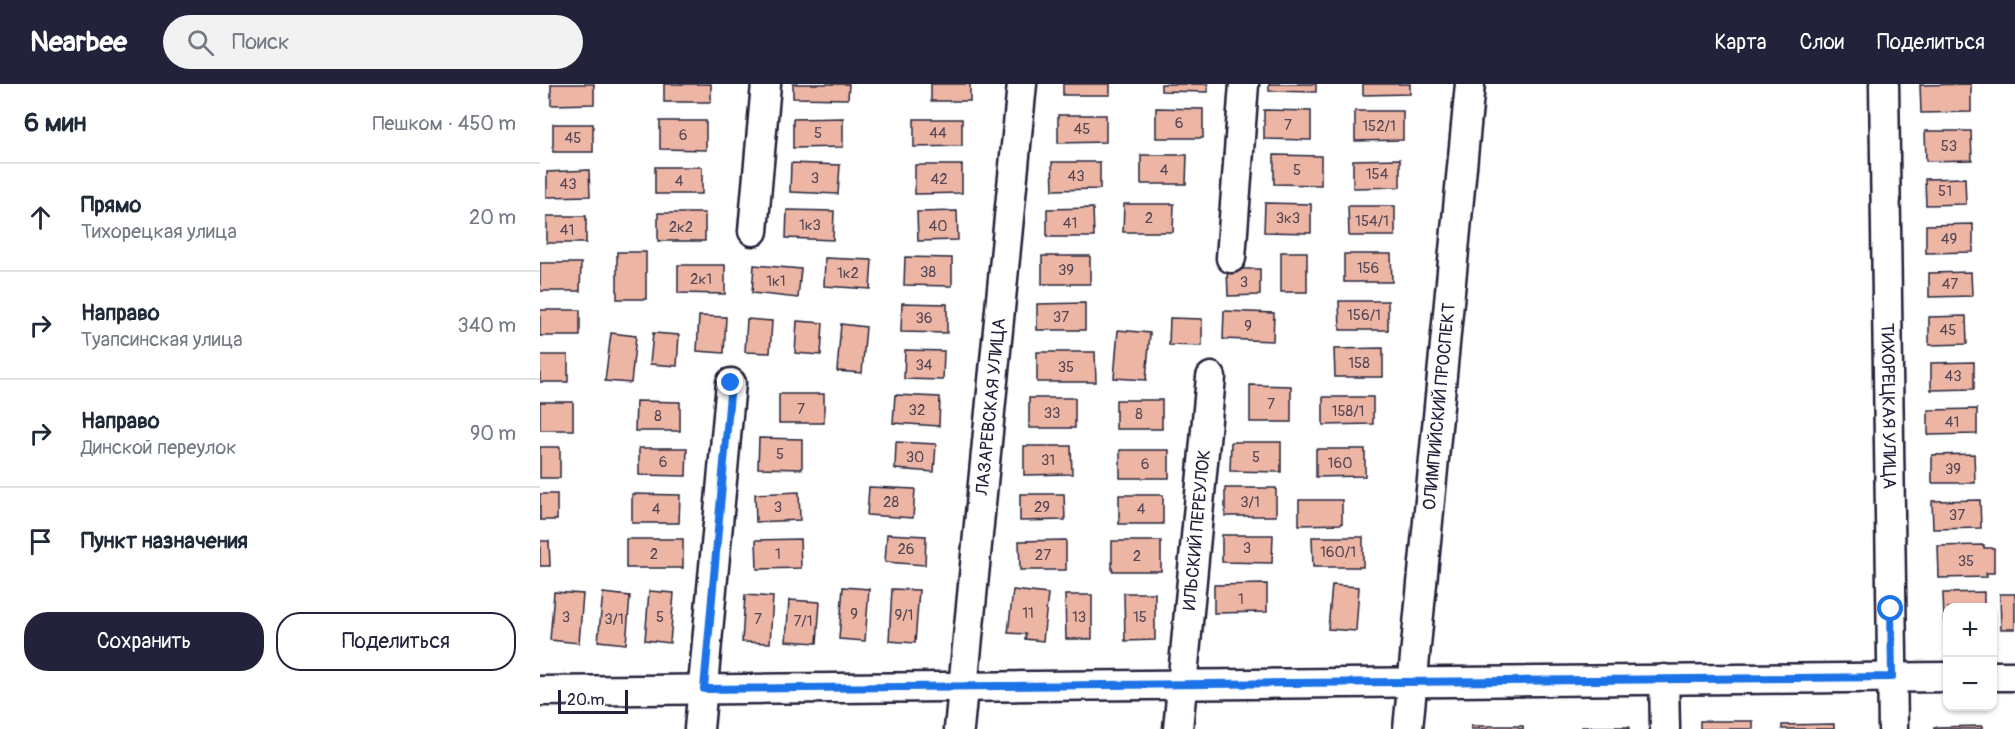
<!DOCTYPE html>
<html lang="ru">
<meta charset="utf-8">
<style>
:root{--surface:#fff;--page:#f2f2f3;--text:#1f2937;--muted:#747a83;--line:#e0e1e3;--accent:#22223b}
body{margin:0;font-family:Pangolin,sans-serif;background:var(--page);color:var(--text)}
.controls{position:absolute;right:18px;bottom:18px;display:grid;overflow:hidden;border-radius:12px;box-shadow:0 2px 4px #0004}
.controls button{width:54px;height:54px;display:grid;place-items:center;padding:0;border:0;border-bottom:2px solid var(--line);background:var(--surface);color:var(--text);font:30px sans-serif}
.scale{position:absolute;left:18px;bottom:15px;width:70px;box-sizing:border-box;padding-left:6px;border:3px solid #22223b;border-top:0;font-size:16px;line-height:21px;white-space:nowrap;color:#22223b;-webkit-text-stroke:4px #fff;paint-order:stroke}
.stop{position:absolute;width:18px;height:18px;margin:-14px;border:4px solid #1a73e8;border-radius:50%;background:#fff}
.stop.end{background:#1a73e8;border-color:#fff;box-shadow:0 2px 6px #0008}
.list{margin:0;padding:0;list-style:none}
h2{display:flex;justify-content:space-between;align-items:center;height:78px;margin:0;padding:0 24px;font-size:26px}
h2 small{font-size:20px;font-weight:400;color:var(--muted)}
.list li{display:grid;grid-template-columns:39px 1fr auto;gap:18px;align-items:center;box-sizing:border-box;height:108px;padding:0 24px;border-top:2px solid var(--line)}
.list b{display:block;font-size:22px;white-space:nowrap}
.list p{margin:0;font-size:20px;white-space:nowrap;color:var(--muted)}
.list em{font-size:20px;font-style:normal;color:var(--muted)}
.actions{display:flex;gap:12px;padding:18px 24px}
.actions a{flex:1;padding:14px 0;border:2px solid var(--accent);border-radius:24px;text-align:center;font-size:21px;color:var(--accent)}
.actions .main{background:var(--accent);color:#fff}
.icon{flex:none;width:33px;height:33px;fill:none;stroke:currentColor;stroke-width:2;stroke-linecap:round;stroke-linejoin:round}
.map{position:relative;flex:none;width:1475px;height:645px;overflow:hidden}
header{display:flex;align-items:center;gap:36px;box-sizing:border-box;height:84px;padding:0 30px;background:var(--accent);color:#fff}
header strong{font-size:28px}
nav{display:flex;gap:33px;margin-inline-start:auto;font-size:21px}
.search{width:420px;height:54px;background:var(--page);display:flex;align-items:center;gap:15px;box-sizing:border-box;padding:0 21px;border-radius:33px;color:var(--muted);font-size:22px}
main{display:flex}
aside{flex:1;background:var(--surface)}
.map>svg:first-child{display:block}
.building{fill:#edb5a4;stroke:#22223b;stroke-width:1.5}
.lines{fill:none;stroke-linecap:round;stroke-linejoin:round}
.minor-casing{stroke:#22223b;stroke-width:33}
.minor{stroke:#fff;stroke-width:28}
.route{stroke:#1a73e8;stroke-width:8}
.labels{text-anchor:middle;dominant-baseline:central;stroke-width:4.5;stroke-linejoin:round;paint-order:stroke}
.number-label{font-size:15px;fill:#554755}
.street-label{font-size:18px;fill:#22223b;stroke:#fff}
</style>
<header>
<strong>Nearbee</strong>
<div class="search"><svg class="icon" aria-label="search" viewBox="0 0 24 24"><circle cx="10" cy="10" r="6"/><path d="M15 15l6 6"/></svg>Поиск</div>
<nav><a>Карта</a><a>Слои</a><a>Поделиться</a></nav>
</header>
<main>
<aside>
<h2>6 мин<small>Пешком · 450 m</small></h2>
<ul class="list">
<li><svg class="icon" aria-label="ahead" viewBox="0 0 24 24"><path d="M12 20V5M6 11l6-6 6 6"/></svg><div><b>Прямо</b><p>Тихорецкая улица</p></div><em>20 m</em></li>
<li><svg class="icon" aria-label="right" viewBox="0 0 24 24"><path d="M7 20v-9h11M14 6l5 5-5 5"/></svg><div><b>Направо</b><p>Туапсинская улица</p></div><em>340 m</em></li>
<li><svg class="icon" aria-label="right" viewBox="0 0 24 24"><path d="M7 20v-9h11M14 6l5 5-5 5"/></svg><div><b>Направо</b><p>Динской переулок</p></div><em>90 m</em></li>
<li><svg class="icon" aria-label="arrive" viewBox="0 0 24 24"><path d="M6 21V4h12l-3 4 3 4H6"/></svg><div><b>Пункт назначения</b></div></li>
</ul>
<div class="actions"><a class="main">Сохранить</a><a>Поделиться</a></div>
</aside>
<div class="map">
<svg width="1475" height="645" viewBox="0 0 1475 645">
<rect width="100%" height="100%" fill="#fff"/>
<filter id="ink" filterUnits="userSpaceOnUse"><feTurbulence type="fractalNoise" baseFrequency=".0167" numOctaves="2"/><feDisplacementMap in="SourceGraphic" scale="12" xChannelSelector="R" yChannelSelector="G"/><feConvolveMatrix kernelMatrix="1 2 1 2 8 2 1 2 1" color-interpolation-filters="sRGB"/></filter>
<g filter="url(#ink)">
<path class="building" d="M11 0H54V20L11 21Z
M124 0H171V18H124Z
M253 0H309L308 15 253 14Z
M391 0H430V17H391Z
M523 0H570V11H523Z
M621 0H668V8L621 7Z
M729 0H776V8L729 7Z
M823 0H870V10L823 11Z
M1431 0V28L1381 29 1380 1Z
M616 24 663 25V54H616Z
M724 26 771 27V56L724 55Z
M815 27H863V56L815 57Z
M518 31H566V58L518 59Z
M303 34V63L253 64V35Z
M374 35H422V62L374 63Z
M120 37H166V66L120 65Z
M13 40H53V68H13Z
M1385 47H1431L1432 76 1386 77Z
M601 71H647L646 100H601Z
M734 71 781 72V101L734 100Z
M860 75V103L813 104V76Z
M512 78H560V105L513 106Z
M251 79 300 81 298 110 250 108Z
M375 81H422V109L375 110Z
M115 83H162V110H115Z
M49 86 50 112 7 113V88Z
M1425 94 1426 120 1386 121 1385 95Z
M725 119 771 120V149L724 148Z
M584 120H634L633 148H583Z
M808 122H855V152H809Z
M553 124 554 153H507V125Z
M247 126 294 127 293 156 246 154Z
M417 127 418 156 378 157 377 128Z
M118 129H165V157H118Z
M7 132H46V159H7Z
M1433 140V168L1386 169V141Z
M77 168H106V215H77Z
M741 168H767V208H741Z
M804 170H851L852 198H804Z
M502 172H550V200H502Z
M365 173 412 174V202L364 201Z
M285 174 332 176 330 205 284 202Z
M0 179H41L40 207H0Z
M138 181H185V210L138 209Z
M214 181 261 185 258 214 212 209Z
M687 185H720V211L688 212Z
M1431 188 1432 212 1389 213V189Z
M799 217H848V246H800Z
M362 219 407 220V249L361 248Z
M545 219V246H497V220Z
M0 226H40V252H0Z
M684 227 734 229 733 257 683 255Z
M159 232 186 233 184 269 157 267Z
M1426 232 1427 260 1389 261V233Z
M630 234 662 235V262L629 261Z
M207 235 232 237 230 269 205 268Z
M257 237 283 239 281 271 255 269Z
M301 240 326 243 322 289 297 287Z
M578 246 610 249 606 296 574 294Z
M71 249 96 252 91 299 65 297Z
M113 249 139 251 137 282 110 280Z
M843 264V293H795L794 265Z
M365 266 404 267 403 296 364 295Z
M497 268H555L556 298H497Z
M0 271H28V298H0Z
M1434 278V305L1391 306V279Z
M710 301 751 302V338H710Z
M239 310H284V339H239Z
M355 311 400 313 399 342 353 339Z
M783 313H833V340L783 341Z
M489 314H535V344H489Z
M576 316H622V345H576Z
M96 317 140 318V347H95Z
M0 318H33V346H0Z
M1437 325V350L1388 351V326Z
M219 354 262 355V385L218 384Z
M356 358 396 360 394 388 355 385Z
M691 358H741V388L690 387Z
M484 362H531L532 390 484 391Z
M0 363H20V394H0Z
M99 364H147L146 392 99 391Z
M776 365H825V392L776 393Z
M580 366H629V394H580Z
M1434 370 1435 399H1392V371Z
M329 403 375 405 373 434 327 431Z
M685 404H736V432H685Z
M259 408 260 436 216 438 215 410Z
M0 410H17V436H0Z
M92 410 140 411 139 439H92Z
M480 410H524L525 436 480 437Z
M579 411H623V440H579Z
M759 416H802V440L759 441Z
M1440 416 1441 444 1393 445 1392 417Z
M347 450 386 452 385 481 345 478Z
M682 451H733L732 479 682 478Z
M772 453H823V483H773Z
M86 455H143V484H86Z
M260 455 261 484 217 485 216 456Z
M526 456V486H480L479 457Z
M0 457H9L10 482H0Z
M572 457H621V487H572Z
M1444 461V464H1454V489H1446L1447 493 1399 494 1398 462Z
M727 500V528L674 529V501Z
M792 501 819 503 816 547 788 545Z
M303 503 329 505 325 557 299 555Z
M352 505 379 506 375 559 349 557Z
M473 506 508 510 503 557 485 555 486 550 468 549Z
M109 507 134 509 130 559 105 556Z
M14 508 43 510 39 559 10 556Z
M1444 508V524H1408V538H1404L1403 509Z
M63 509 90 512 86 560 58 557Z
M584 509H615V556L585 557Z
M1460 510H1475V545H1461Z
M205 511 233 513 230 559 202 558Z
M525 511H552V555H526Z
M249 516 280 518 277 559 246 557Z
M1160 637H1213V645H1160Z
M1294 640V645H1242V641Z
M931 642H983V645H931Z
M1442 642V645H1394V643Z
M1042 643H1089V645H1042Z"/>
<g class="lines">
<g class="minor-casing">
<g id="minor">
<path id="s1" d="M1344 0 1353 645"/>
<path d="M213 147 226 0"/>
<path d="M691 174 704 0"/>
<path d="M1452 592H1475"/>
<path d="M1124 595 1125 645"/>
<path d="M0 607 1408 593"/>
<path d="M159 645 191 299"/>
<path id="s2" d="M419 645 482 0"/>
<path id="s3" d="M638 645 671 293"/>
<path id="s4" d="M868 645 930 0"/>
</g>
</g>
<use href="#minor" class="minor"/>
</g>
</g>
<g class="lines" filter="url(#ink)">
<path class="route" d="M191 299 164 605 1352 593 1351 525"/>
</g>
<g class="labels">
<g class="number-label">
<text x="639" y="39">6</text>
<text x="748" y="41">7</text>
<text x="839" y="42">152/1</text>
<text x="542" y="45">45</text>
<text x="278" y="49">5</text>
<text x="398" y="49">44</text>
<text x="143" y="51">6</text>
<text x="33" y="54">45</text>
<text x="1409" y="62">53</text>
<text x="624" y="86">4</text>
<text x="757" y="86">5</text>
<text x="837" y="90">154</text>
<text x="536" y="92">43</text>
<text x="275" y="94">3</text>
<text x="399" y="95">42</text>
<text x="139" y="97">4</text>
<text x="28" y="100">43</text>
<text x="1405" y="107">51</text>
<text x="609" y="134">2</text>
<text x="748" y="134">3к3</text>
<text x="832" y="137">154/1</text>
<text x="530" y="139">41</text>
<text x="270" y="141">1к3</text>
<text x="398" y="142">40</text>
<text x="141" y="143">2к2</text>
<text x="27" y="146">41</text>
<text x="1409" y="155">49</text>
<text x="828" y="184">156</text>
<text x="526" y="186">39</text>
<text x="388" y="188">38</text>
<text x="308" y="189">1к2</text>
<text x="161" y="195">2к1</text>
<text x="236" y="197">1к1</text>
<text x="704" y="198">3</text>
<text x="1410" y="200">47</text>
<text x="824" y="231">156/1</text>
<text x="521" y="233">37</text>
<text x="384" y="234">36</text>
<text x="708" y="242">9</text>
<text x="1408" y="246">45</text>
<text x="819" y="279">158</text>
<text x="384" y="281">34</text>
<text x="526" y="283">35</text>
<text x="1413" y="292">43</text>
<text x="731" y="320">7</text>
<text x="261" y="325">7</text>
<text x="377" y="326">32</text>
<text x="808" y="327">158/1</text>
<text x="512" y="329">33</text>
<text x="599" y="330">8</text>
<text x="118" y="332">8</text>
<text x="1412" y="338">41</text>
<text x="240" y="370">5</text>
<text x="375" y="373">30</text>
<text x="716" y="373">5</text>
<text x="508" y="376">31</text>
<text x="123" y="378">6</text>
<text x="800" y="379">160</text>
<text x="605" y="380">6</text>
<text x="1413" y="385">39</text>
<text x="351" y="418">28</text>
<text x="710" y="418">3/1</text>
<text x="238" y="423">3</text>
<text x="502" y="423">29</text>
<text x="116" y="425">4</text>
<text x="601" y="425">4</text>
<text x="1417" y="431">37</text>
<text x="707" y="464">3</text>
<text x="366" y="465">26</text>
<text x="798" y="468">160/1</text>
<text x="114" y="470">2</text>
<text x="238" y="470">1</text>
<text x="503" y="471">27</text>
<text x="597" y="472">2</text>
<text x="1426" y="477">35</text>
<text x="701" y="515">1</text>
<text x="488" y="529">11</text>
<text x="314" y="530">9</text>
<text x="364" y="531">9/1</text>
<text x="26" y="533">3</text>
<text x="120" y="533">5</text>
<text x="539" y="533">13</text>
<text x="600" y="533">15</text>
<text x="74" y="535">3/1</text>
<text x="218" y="535">7</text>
<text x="263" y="537">7/1</text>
</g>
<g class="street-label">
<text stroke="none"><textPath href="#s2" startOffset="324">ЛАЗАРЕВСКАЯ УЛИЦА</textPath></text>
<text stroke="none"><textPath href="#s4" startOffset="324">ОЛИМПИЙСКИЙ ПРОСПЕКТ</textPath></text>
<text stroke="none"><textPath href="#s1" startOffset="322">ТИХОРЕЦКАЯ УЛИЦА</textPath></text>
<text stroke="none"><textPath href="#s3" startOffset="200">ИЛЬСКИЙ ПЕРЕУЛОК</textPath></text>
</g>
</g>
</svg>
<div class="controls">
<button>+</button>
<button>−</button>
</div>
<div class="scale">20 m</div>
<div class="stop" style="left:1351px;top:525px"></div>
<div class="stop end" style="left:191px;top:299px"></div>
</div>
</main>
